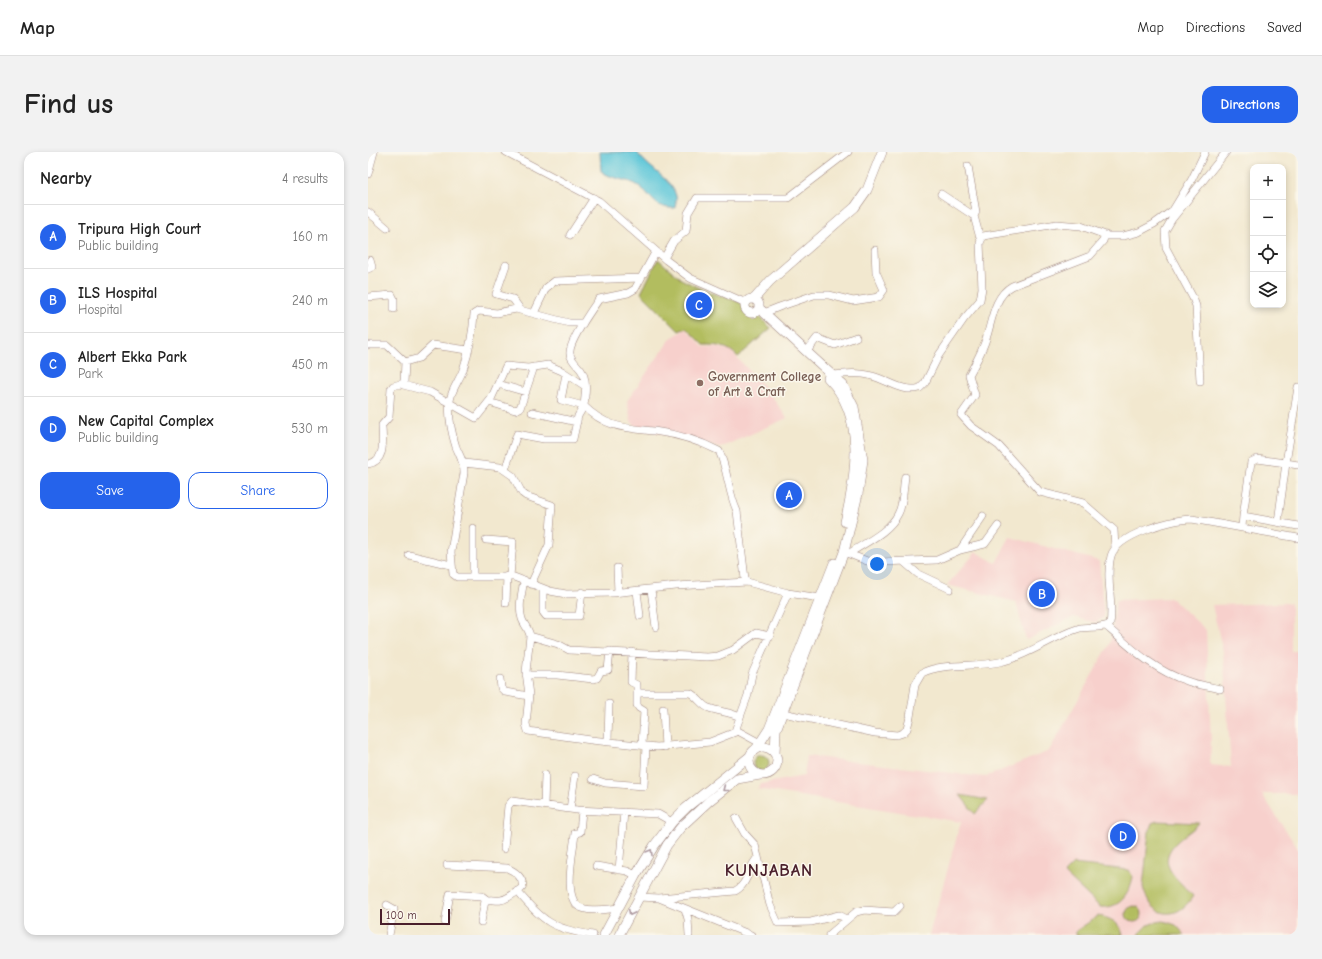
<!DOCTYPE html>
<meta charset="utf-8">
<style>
:root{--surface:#fff;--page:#f2f2f2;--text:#222;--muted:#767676;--line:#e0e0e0;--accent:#2563eb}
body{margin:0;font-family:"Comic Neue",sans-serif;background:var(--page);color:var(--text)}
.controls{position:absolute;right:12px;top:12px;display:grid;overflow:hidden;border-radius:8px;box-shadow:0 2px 6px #0003}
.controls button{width:36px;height:36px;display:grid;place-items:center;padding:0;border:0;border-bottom:1px solid var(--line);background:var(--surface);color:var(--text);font:20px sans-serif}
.scale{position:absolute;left:12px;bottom:10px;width:70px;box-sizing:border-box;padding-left:4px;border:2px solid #4a1f2b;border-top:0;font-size:11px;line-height:14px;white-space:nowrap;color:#4a1f2b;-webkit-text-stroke:3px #fbf7ec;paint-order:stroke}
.you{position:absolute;left:509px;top:412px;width:14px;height:14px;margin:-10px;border:3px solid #fff;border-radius:50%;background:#1a73e8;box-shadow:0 0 0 6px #1a73e833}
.badge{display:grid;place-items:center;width:26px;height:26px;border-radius:50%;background:var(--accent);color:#fff;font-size:13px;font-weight:700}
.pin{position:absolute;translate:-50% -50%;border:2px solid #fff;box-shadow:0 1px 4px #0006}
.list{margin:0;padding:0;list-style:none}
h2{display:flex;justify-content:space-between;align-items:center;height:52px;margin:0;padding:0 16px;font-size:17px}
h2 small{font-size:13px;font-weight:400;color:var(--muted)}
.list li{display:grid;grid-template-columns:26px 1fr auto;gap:12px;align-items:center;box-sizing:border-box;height:64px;padding:0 16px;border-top:1px solid var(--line)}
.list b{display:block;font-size:15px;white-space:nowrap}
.list p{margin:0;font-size:13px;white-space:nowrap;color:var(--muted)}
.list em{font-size:13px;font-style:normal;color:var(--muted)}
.actions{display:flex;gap:8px;padding:12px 16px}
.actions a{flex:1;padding:9px 0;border:1px solid var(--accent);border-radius:12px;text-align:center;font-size:14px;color:var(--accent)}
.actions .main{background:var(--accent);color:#fff}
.icon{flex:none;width:22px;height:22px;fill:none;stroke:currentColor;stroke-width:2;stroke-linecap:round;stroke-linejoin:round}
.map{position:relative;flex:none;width:930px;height:783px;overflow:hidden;border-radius:12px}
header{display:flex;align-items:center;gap:24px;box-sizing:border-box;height:56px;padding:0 20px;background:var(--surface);border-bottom:1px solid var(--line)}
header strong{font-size:19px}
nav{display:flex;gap:22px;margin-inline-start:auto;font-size:14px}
.intro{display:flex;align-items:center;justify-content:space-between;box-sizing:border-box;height:96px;padding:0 24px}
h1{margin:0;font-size:28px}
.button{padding:10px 18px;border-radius:12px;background:var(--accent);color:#fff;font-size:14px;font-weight:700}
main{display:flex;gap:24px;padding:0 24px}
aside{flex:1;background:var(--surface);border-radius:12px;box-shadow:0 2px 6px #0003}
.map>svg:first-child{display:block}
.built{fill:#f7d0cc}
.green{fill:#b2bd5f;stroke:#7e6e45}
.water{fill:#5cc6d8;stroke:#537282}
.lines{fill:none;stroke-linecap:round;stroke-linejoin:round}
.minor-casing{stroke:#9e847d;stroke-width:8}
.major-casing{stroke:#9e847d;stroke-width:10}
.minor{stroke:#fff;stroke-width:7}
.major{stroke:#fff;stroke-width:9}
.oneway{stroke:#ae9aa0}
.education-dot{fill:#8d6e63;stroke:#fbf7ec;stroke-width:1.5}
.labels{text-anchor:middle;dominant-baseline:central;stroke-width:3;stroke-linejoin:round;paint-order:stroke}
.education-label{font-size:13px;font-weight:bold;fill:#785e54;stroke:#fbf7ec;text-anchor:start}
.district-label{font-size:17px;font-weight:bold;letter-spacing:1px;fill:#4a1f2b;stroke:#fbf7ec}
</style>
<header>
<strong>Map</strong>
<nav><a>Map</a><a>Directions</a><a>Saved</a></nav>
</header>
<div class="intro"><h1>Find us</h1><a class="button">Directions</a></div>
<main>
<aside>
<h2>Nearby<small>4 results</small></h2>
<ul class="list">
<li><span class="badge">A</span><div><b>Tripura High Court</b><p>Public building</p></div><em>160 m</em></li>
<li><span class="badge">B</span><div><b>ILS Hospital</b><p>Hospital</p></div><em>240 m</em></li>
<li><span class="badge">C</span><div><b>Albert Ekka Park</b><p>Park</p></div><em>450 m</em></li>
<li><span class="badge">D</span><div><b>New Capital Complex</b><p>Public building</p></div><em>530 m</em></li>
</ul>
<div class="actions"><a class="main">Save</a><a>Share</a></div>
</aside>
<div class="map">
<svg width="930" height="783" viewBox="0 0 930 783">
<rect width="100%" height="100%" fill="#fbf7ec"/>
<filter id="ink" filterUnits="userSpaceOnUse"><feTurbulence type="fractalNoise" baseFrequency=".025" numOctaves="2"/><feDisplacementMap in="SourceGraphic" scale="8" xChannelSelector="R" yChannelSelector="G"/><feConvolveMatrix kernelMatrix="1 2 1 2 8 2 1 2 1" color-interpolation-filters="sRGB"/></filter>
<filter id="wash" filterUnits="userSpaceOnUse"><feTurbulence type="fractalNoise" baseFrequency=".012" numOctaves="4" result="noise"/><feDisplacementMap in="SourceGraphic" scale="16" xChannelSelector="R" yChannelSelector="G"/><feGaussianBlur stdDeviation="0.9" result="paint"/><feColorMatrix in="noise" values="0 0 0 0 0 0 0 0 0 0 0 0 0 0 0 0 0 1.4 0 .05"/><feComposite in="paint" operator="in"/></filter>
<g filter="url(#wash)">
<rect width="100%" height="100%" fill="#f2e8cf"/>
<path class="built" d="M318 177 335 195H347L362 198 400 239 419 266 352 296 268 275 263 269 259 249 303 186Z
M642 385 731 409 736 465 728 471 706 465 658 488 648 450 579 433 608 400 628 411Z
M803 446 838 478 843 590 842 613 863 615 855 500 844 453 923 451V499H930V642H894L930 697V783H561L593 670 389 637 393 632 436 624 439 604 617 625 681 599 740 495 743 487 748 448Z"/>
<path class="green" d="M290 107 313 127 335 138 371 150 383 157 403 176 370 205C360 194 350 193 335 193L318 176 311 179 273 141Z
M385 611a8 8 0 1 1 16 0a8 8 0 1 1-16 0Z
M592 643 620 648 607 662Z
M789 669 831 671C826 678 817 682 811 688 785 711 808 725 825 744 809 771 782 765 775 735L781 679 784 671Z
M705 712 761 718 765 725C761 743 752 757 732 755L696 721Z
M758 762a8 8 0 1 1 16 0a8 8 0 1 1-16 0Z
M730 764C742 766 752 770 755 783H708V779Z
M796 769 808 773 817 783H771C776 773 785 770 796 769Z"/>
<path class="water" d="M232 0H269C278 15 304 27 308 44 309 47 307 53 307 56 285 57 285 44 271 34 259 26 244 28 233 19Z"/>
</g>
<g filter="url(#ink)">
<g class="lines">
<g class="minor-casing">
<path id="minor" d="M138 0 231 49 298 108 322 126 378 151
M600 14 608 60 606 64
M0 22 6 0
M573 42 606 64 612 86
M0 60 19 76
M202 83 226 46
M737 83 735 89 722 104 644 134C623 146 624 176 615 195 611 205 606 214 601 223L607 243 593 263 603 274 631 294 672 340 715 351 746 378 747 397
M288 99 267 137 260 141 231 147C224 157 200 191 202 202 203 208 209 213 213 218 220 228 217 243 216 254 238 276 258 276 286 279 308 282 332 289 351 299 360 318 360 340 369 359L377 427 379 430 420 441 452 446
M296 106 306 89 318 79 320 61 329 46H420L480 0
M138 113 128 142 145 147 152 157
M0 117 4 115 2 108
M0 145 24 143 26 147V157
M166 161 178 136 187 129 273 126
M396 161 411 155 446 143H461L485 149 511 145 516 138 508 120 507 98
M215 171H201L148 157 129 161 111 159 106 162C105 181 101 200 95 218 91 229 83 238 82 249 80 263 84 282 88 295 92 304 96 310 96 321L83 400 85 422 89 425H146L182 439 198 442 245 441 308 434 379 430
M0 193H19L37 210
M439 199 449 186 467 193 488 185
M466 223C479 221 491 220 504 224 520 228 535 241 552 236L557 231 571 203 596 167 612 148 614 136 612 91 615 84 689 72 713 74 740 84H755L771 80 786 72 805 58 824 27 837 0
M832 229 828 154 825 146 798 96 797 79 804 67 858 0
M130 232 158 240
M35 233 62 240 108 266 123 247 138 214 160 216 180 213 194 219 217 234
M121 250 147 258 152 256 166 215
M164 260 209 270
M96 311 132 315 145 324 154 341 158 344 184 353 181 393 163 432
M0 312C19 309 14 287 14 273L21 265 23 237 25 234 36 231 37 210 51 206 65 193 100 198
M137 318 149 282 176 287H205L210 264 216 254 193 248 198 222
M875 364 883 310 889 307 918 311 930 235
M910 370 918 311 930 313
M874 375 875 364 930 374
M118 388 145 390 142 424
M592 398 617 392 630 374
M476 400 499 409 511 410 569 408 592 398 615 364
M482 401C498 390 521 380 530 362 536 351 535 336 537 325
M41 403 83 413
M536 410 550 422 582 437
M249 416 250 440
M105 425V376
M156 428C154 440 150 455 154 467 156 473 161 477 162 484L190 492 201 498 339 505 350 504 365 498 388 481 402 484
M175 437V460L178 464H211L214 440
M283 438 288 475
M269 439 272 464
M138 451 139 424
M738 474C763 496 787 519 819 529 829 533 841 534 852 537
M162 484 158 520 161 543 158 572 160 579 223 588 289 595 342 590 370 579 392 591
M264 500 263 530 269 533V553L271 556 276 559 274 593
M158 523H189L225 527 229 526 233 519 240 518 242 499
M132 527 133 536 137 540 161 544
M270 541H322C329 544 335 555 341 556 352 560 362 560 372 565
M295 557 297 595
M415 561 507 581 529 583 535 581 539 577 542 565 547 533 554 521C576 510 610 516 636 509 661 503 684 485 709 477 720 473 731 478 742 472 746 450 737 426 743 404 749 383 803 367 824 367L930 386
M367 579 380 543 384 522 420 441
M240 589 241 552
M225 627 237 631 276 634 278 594
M176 653 177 623
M202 657 207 624
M214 659 212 680 207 681C206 698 193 750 214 756 225 760 240 757 251 756
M368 666 377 682 387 693 402 753 410 771 443 770 471 763 479 767
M136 697 140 654 144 649 209 658 290 662 304 670
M79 713 139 716C147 719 157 727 154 736 148 740 140 747 133 748 127 749 122 746 117 749L113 770
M228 714 259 719 268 723
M251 718 256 660
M149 739C175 770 185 777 225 783
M271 745 291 746 383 783
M291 746 367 739C380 733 380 715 390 705
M19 753 26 757 21 783
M317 757 320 767 321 783
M77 770 82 742 114 744 118 747
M461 783 488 760 496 758 526 760 532 754"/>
</g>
<g class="major-casing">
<path id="major" d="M386 147 402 129 487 55 499 38 514 0
M377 154a7 7 0 1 1 14 0a7 7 0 1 1-14 0Z
M391 156 475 233 486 255 495 308 490 342 476 400 408 578 407 602
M460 226C498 264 488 323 477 370
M381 609a14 14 0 1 1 28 0a14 14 0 1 1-28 0Z
M388 597 401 577 466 411
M236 783 268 723 286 694 304 670 318 656 381 605
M251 783 299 693 313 675 341 649 369 627 392 623"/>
</g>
<use href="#minor" class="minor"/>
<use href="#major" class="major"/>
</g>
<defs><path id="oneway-chevron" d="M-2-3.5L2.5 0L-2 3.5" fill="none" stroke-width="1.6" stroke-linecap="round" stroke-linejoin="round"/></defs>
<g class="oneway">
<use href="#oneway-chevron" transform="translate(357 637) rotate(142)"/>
<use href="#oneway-chevron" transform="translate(282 700) rotate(-59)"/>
<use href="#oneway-chevron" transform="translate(263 761) rotate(117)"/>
</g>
</g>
<circle class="education-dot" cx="332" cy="231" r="4"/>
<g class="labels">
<g class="education-label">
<text x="340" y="224">Government College<tspan x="340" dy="15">of Art &amp; Craft</tspan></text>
</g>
<g class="district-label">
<text x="401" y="718">KUNJABAN</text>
</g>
</g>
</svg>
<div class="controls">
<button>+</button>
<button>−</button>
<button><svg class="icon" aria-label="locate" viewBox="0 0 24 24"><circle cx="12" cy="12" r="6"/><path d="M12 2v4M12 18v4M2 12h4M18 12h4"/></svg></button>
<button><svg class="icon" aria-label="layers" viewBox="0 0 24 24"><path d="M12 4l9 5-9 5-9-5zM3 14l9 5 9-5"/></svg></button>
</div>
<div class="scale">100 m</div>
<div class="you"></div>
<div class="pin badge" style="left:421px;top:343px">A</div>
<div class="pin badge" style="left:674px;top:442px">B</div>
<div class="pin badge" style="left:331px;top:153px">C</div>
<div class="pin badge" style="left:755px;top:684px">D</div>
</div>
</main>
